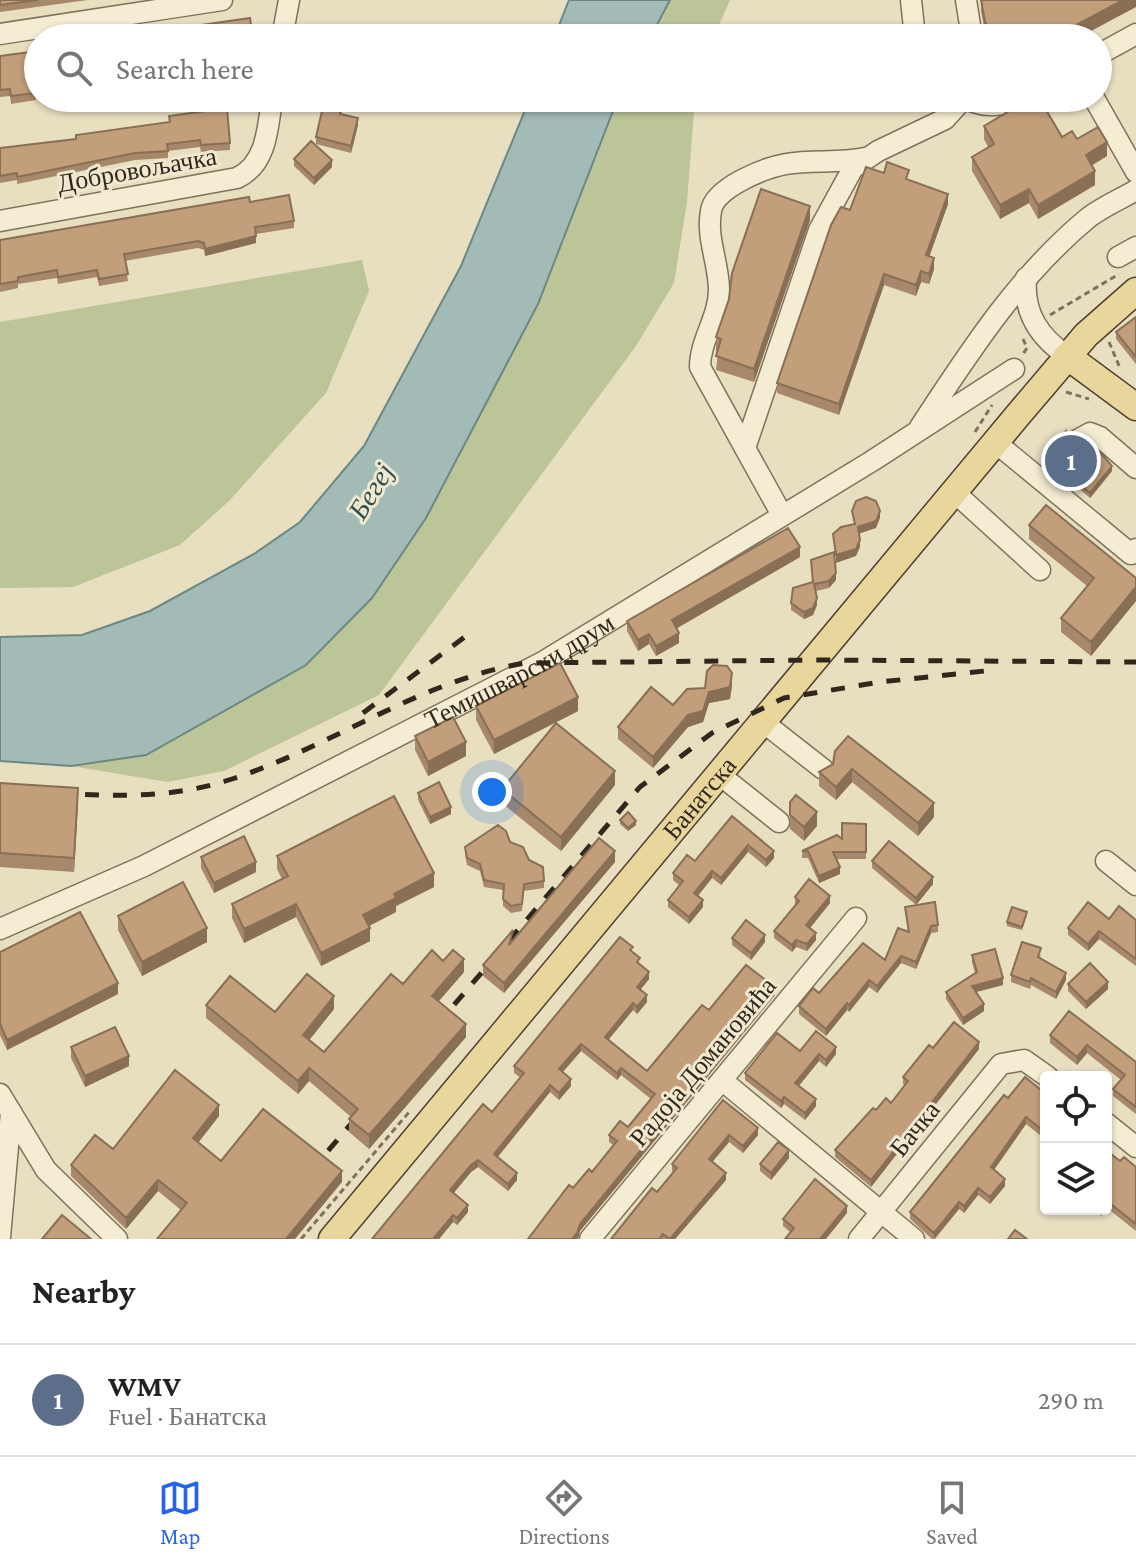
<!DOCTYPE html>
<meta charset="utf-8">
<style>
:root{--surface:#fff;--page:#f2f2f2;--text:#222;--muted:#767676;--line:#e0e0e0;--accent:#2563eb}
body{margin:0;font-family:"Crimson Pro",serif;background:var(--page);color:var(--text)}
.controls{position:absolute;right:24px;bottom:24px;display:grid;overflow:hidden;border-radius:8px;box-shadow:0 2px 6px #0004}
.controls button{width:72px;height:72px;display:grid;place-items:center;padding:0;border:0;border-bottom:2px solid var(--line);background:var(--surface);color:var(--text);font:40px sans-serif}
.you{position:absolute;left:492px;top:792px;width:28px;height:28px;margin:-20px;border:6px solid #fff;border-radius:50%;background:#1a73e8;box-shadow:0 0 0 12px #1a73e833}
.badge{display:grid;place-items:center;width:52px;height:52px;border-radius:50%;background:var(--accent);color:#fff;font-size:26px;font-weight:700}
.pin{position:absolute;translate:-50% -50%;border:4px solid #fff;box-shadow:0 2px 8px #0006}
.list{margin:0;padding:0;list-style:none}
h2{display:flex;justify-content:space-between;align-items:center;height:104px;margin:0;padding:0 32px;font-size:34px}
h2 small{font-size:26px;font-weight:400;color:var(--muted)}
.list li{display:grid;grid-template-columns:52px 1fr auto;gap:24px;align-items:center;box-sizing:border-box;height:112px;padding:0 32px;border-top:2px solid var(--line)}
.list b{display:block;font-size:30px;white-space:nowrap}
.list p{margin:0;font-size:26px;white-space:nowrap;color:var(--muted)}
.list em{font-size:26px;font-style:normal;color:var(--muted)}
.icon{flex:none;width:44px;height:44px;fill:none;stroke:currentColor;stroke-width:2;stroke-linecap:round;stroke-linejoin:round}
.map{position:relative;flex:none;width:1136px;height:1239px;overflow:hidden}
.search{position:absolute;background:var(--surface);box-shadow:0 2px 6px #0004;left:24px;right:24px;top:24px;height:88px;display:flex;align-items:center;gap:20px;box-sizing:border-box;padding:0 28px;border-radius:44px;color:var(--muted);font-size:30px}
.sheet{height:216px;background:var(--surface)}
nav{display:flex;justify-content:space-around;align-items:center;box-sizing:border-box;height:112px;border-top:2px solid var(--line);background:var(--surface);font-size:22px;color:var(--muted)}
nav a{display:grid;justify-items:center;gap:4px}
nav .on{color:var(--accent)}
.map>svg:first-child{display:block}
.green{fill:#bcc597}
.water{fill:#a3bbb6;stroke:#6c8883;stroke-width:2}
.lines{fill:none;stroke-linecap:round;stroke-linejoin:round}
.minor-casing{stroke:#80715b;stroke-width:23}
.major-casing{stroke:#4e3f2f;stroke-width:29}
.path{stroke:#80715b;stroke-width:3;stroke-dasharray:6 4;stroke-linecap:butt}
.minor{stroke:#f4edd3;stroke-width:20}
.major{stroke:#e8d69c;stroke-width:26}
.rail{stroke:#31281d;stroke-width:5;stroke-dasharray:14 14;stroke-linecap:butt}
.wall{fill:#a7886a}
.shaded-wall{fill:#886f56}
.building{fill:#c29e7b;stroke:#886f56;stroke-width:2}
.labels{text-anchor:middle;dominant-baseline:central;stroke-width:6;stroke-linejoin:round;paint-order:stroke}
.street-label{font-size:26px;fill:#31281d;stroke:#f0e9d0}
.water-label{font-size:28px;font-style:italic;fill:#2e4f4f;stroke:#f0e9d0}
</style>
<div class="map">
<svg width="1136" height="1239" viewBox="0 0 1136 1239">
<rect width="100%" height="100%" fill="#e8dfc1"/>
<path class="green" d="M670 0H730L713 38H650Z
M618 98H695L687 202 674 283 636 346 379 695 224 771 167 782 71 766 146 755 212 718 306 665 372 598 426 518 538 304Z
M362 260 369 291 326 393 229 501 180 545 73 587 0 588V322Z"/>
<path class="water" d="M569 0H670L650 38H554Z
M530 98H618L538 304 426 518 372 598 306 665 146 755 71 766 0 761V637L82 635 150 611 254 554 300 522 364 446 461 266Z"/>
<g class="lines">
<g class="minor-casing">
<g id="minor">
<path d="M911 0 914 28 921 38"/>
<path d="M966 0 972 38"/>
<path d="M0 34 222 0"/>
<path d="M282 38 289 0"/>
<path d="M1098 55 1136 34"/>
<path d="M964 98C983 107 998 108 1017 98"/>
<path d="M1094 98 1136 172"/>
<path d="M0 221 237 178C267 164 268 127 272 98"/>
<path d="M1118 257 1136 247"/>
<path d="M1026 278C1023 313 1039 337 1067 356"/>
<path d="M920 427C970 351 1018 276 1088 218 1102 207 1121 199 1136 190"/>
<path d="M1079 439 1090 433 1100 437 1136 468"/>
<path d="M995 442 1131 554 1136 549"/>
<path d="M745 448 819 230 853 168 878 151 945 119 964 98"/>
<path d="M953 491 1040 570"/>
<path d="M782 515 700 367C700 340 719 317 719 290 719 263 706 239 711 211 714 188 764 168 786 164 812 159 838 164 865 158"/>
<path d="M763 722 823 769"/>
<path d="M720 775 779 822"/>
<path d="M1106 861 1136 885"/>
<path id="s1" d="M0 929 144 866 541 663 872 461 1014 369"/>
<path d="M723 1081 914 1239"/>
<path d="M0 1094 46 1170 117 1239"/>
<path d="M1106 1123 1136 1147"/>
<path d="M0 1237 11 1112"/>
<path d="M590 1239 856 918"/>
<path d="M859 1239 1001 1064 1024 1060 1048 1077"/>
</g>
</g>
<g class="major-casing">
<g id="major">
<path d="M1067 356 1136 407"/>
<path id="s2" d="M332 1239 1018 415 1086 335 1136 291"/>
</g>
</g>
<path class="path" d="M1050 315 1119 274
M1023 339 1027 348 1023 354
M1109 342 1120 368
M1066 392 1089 399
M975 432 992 405
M301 1239 410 1111"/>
<use href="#minor" class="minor"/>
<use href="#major" class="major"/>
<path class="rail" d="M363 713 470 633
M57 793C117 797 175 798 232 779 333 746 419 681 525 663L817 660 1136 662
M436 1026 640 787 712 733 784 698 880 682 985 671
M310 1172 362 1111"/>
</g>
<path class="wall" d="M0 0H88L0 12Z
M981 0 1078 38H986L981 11Z
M38 51V93H36V100L11 104 10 96 0 97V56Z
M313 98H345L341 114 358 125 351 153 316 144V137L324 105 313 102Z
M169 116 230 143V150L201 152 200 147 168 151V158L135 160 17 184V180L0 183V148L76 139 169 122Z
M984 126 1077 139 1107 156 1092 165 1095 185 1038 219 1029 203 1000 219 972 171V157L988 147 984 139Z
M294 159 332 167 314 185 294 166Z
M909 180 948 204 929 256 934 269 929 284 921 282 916 296 884 285 839 415 777 393V383L850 210Z
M250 202 294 221V228L256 234V243L205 256 204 250 198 248 125 261 128 281 99 286 97 277 58 284 57 278 18 284V288L0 292V240Z
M810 220 754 382 716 370 718 352 716 351V337Z
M1136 317V364L1116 339V332Z
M1072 444 1112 471 1090 498 1077 487 1074 490 1044 465V460Z
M1029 525 1136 578V601L1091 656 1061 632V618L1087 586 1029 539Z
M800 557 677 628 679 643 656 656 649 644 638 651 627 631V621Z
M836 580 829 588 816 591 817 605 813 615 804 619 791 610V603L812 582Z
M732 685 730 699 709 703 703 722 688 727 653 768 618 739V727L673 705 705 688Z
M476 706 578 711 494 754 476 720Z
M415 736 466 756 428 776 415 750Z
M835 751 934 817 918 836 852 782 836 800 819 786V772L833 764Z
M0 783 78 802 74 872 0 867Z
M615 785 561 851 502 803V789Z
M418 793 451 814 430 824 418 800Z
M790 802 817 826 804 841 790 829Z
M732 816 774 858 766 867 748 852 721 885 712 878 698 896 703 907 689 924 668 907V900L680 886 673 880V873L695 861Z
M620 820 636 825 628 831 620 824Z
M866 824V859H836L840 874 819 883 808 858H802V851L842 839Z
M510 842 529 860 544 881V888L524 891 522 911 511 913 503 906V890L484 887 480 871 467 865 465 854V847Z
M277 856 434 887 396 906V912L369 926 370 941 321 966 296 917 244 943 232 918V904L282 879 277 869Z
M201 857 256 872 214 893 201 868Z
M872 861 933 884 916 905 938 925V932L931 933 916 969 901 963 877 993 869 987 849 1012 847 1010 826 1036 799 1014V1006L819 993 885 960 908 932 905 907 916 905 872 868Z
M615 862 504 993 483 976V965L513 939Z
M795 897 830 903 810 928 816 940 807 951 796 947 792 952 774 938V931L795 905Z
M1027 915 1022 930 1007 926V922Z
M118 916 207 942 142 976 118 930Z
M1109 919 1136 920V966L1099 939 1088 951 1068 935V928Z
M732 938 765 942 751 960 732 945Z
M0 952 118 994 7 1050 0 1035Z
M633 953 649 979 640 990 647 1002 637 1014 633 1010 608 1040 647 1071 709 1010 775 995 580 1231 578 1239H528L573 1188 592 1172 613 1145 609 1142V1135L628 1127 651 1099 621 1075 617 1080 581 1051 563 1072 571 1086 559 1100 550 1092 498 1157 517 1180 508 1191 478 1167 471 1172 454 1193 468 1212 457 1225 453 1222 439 1239H372L492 1112 521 1078 514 1073V1066Z
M972 955 1003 985 976 992 984 1011 963 1025 946 999V992L975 973 972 962Z
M1041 955 1040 958 1066 980 1056 999 1031 985 1030 989 1011 982V975Z
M443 961 464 972 438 1002 466 1037 369 1149 349 1132V1119L351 1117 309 1081 298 1094 206 1018V1005L275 1012 334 1009 309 1040 324 1052 403 984Z
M1068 984 1108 989 1086 1009 1068 991Z
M1069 1011 1136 1062V1114L1113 1096V1089L1121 1080 1087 1053 1077 1065 1050 1043V1035Z
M71 1047 129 1066 85 1087 71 1058Z
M933 1048 979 1049 871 1187 835 1157V1150L876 1110 891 1103 905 1085 903 1084V1077Z
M800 1051 836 1054 826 1067 819 1061 799 1086 816 1106 805 1120 784 1104 781 1108 745 1080V1073Z
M1046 1094V1140L1026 1124 994 1170 1005 1186 990 1204 978 1195 964 1213 959 1209 935 1239H932L910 1219V1212L1008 1098Z
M723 1100 758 1135 743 1153 729 1142 712 1162 726 1180 675 1239H611L657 1192 673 1172 672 1171V1164Z
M219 1116 198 1143 221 1161 342 1182 181 1210 158 1191 126 1229 71 1176V1165L113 1149Z
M1106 1150 1120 1161 1136 1167V1231L1107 1208 1101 1216 1093 1209H1106Z
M789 1158 771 1180 760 1171V1164Z
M847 1213 790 1232 783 1226V1219Z"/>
<path class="shaded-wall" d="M1123 0H1136V7L1078 38H1052Z
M358 118V125L351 153V146Z
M1107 142V156L1086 169V155Z
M332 160V167L314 185V178Z
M1095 171V185L1038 219V205Z
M1029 189V203L1000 219V205Z
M948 194V204L926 266V255Z
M810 206V220L754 382V369Z
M256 236V243L205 256V249Z
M934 258V269L929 284V274Z
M921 271V282L916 296V285Z
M884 274V285L839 415V404Z
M1112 466V471L1090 498V493Z
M880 511V518L876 528 858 534V527Z
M860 540V547L856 556 836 563V555Z
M800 547V557L672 631V620Z
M836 573V580L829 588V581Z
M1136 587V601L1091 656V642Z
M817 598V605L813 615 804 619V612Z
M679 633V643L656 656V646Z
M649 634V644L638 651V640Z
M732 673V685L730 699 709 703 703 722 688 727 653 768V757L709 692Z
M578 697V711L494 754V740Z
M466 742V756L428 776V762Z
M852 769V782L836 800V787Z
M615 771V785L561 851V837Z
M78 788V802L74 872V858Z
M934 803V817L918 836V823Z
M451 807V814L430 824V817Z
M817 812V826L804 841V827Z
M636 821V825L628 831V828Z
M748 845V852L721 885V878Z
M615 851V862L504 993V983Z
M774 851V858L766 867V860Z
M256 862V872L214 893V883Z
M840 867V874L819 883V876Z
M712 871V878L694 900V893Z
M434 873V887L396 906V912L363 929V915L394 894Z
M933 877V884L916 905V898Z
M830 896V903L806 933V925Z
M703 900V907L689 924V917Z
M296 904V917L244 943V929Z
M931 926V933L916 969V962Z
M207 928V942L142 976V962Z
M370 928V941L321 966V953Z
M1099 931V939L1088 951V944Z
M816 933V940L807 951V944Z
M765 935V942L751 960V953Z
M796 940V947L792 952V945Z
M901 956V963L877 993V986Z
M464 959V972L432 1009V996Z
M649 972V979L637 994V987Z
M1066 973V980L1056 999V992Z
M1003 978V985L972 993V986Z
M869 980V987L849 1012V1005Z
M1108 982V989L1086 1009V1002Z
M118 983V994L7 1050V1040Z
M775 987V995L580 1231 578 1239H572L580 1224Z
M647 995V1002L637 1014V1007Z
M334 996V1009L303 1048V1035Z
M633 1003V1010L605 1044V1037Z
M847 1003V1010L826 1036V1029Z
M984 1004V1011L963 1025V1018Z
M466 1024V1037L369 1149V1135Z
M979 1042V1049L871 1187V1180Z
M581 1044V1051L559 1076V1069Z
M1087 1045V1053L1077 1065V1057Z
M836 1047V1054L826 1067V1060Z
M819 1054V1061L795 1090V1083Z
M129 1056V1066L85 1087V1076Z
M309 1068V1081L298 1094V1081Z
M621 1068V1075L617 1080V1073Z
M571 1079V1086L559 1100V1093Z
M550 1085V1092L494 1161V1154Z
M784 1097V1104L781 1108V1101Z
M816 1099V1106L805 1120V1113Z
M219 1105V1116L193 1149V1138Z
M1026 1117V1124L991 1174V1167Z
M758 1128V1135L743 1153V1146Z
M729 1135V1142L709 1166V1159Z
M789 1150V1158L771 1180V1173Z
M478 1160V1167L471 1172 450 1197V1190L471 1165Z
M342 1171V1182L295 1239H286Z
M517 1173V1180L508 1191V1184Z
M726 1173V1180L675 1239H670Z
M1005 1179V1186L990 1204V1197Z
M158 1180V1191L126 1229V1218Z
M978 1188V1195L964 1213V1206Z
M1107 1201V1208L1101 1216V1209H1106V1202Z
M959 1202V1209L934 1239V1233Z
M468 1205V1212L457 1225V1218Z
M847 1206V1213L826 1239H820Z
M453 1215V1222L439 1239H433Z"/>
<path class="building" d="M0 0H38L0 5Z
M981 0H1123L1052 38H993L985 22Z
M250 18 253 38H127L126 36Z
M314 30 345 38H312Z
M38 51V86H35L36 93 11 96 10 89 0 90V56Z
M324 98H344L340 114 358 118 351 146 316 137 325 98Z
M1031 98H1039L1062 137 1072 131 1077 139 1098 127 1107 142 1086 155 1095 171 1038 205 1029 189 1000 205 972 157 994 144 984 126Z
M227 108 230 143 201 145 200 140 167 144 168 151 135 153 17 177V173L0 176V148L76 139V135L170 122 169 116Z
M311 141 332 160 314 178 294 159Z
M887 162 909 170 906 179 948 194 926 255 934 258 929 274 921 271 916 285 884 274 839 404 777 383 831 225 841 207 850 210 866 167 884 173Z
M761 189 810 206 754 369 716 356 721 339 716 337 729 299 732 273Z
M289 195 294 221 255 227 256 236 205 249 204 243 198 241 124 254 128 274 99 279 97 270 58 277 57 270 18 277V281L0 284V240L249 197 250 202Z
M1136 317V357L1116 332Z
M1066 431 1072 444 1079 447 1091 442 1112 466 1090 493 1077 482 1074 485 1044 460Z
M866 497 876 501 880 511 876 521 858 527 860 540 856 549 836 555 833 534 841 527 855 524 852 511 856 501Z
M1046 505 1136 578V587L1091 642 1061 618 1094 578 1029 525Z
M788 528 800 547 672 620 679 633 656 646 649 634 638 640 627 621Z
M834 552 836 573 829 581 814 584 817 598 813 608 804 612 791 603 793 588 813 582 811 560Z
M560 663 578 697 494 740 476 706Z
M713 665 727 666 732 673 730 687 709 692 703 711 688 715 653 757 618 727 651 687 673 705 687 689 705 688 707 671Z
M453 717 466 742 428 762 415 736Z
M556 723 615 771 561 837 502 789Z
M848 736 934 803 918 823 852 769 836 787 819 772 833 764 835 751Z
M439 782 451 807 430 817 418 793Z
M0 783 78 788 74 858 0 853Z
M796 795 817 812 804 827 790 815V802Z
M394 796 434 873 394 894 396 898 363 915 370 928 321 953 296 904 244 929 232 904 288 876 277 856Z
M628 812 636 821 628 828 620 820Z
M732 816 774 851 766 860 748 845 721 878 712 871 694 893 703 900 689 917 668 900 683 881 673 873 687 855 695 861Z
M842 823 866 824V852H833L840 867 819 876 808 851H802L837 835 842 839Z
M498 825 506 831 510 842 523 847 529 860 543 867 544 881 524 884 522 904 511 906 503 899 504 884 484 880 480 864 467 858 465 847Z
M244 836 256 862 214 883 201 857Z
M599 838 615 851 504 983 483 965 513 930 509 945Z
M889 841 933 877 916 898 872 861Z
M809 879 830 896 806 925 816 933 807 944 796 940 792 945 774 931 799 901 795 897Z
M183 882 207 928 142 962 118 916Z
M935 902 938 925 931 926 916 962 901 956 877 986 869 980 849 1005 847 1003 826 1029 799 1006 813 988 819 993 863 943 885 960 898 928 909 932 905 907Z
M1088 902 1109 919 1119 906 1136 920V959L1099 931 1088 944 1068 928Z
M1012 907 1027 912 1022 927 1007 922Z
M80 912 118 983 7 1040 0 1024V952Z
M746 920 765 935 751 953 732 938Z
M620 937 633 947 630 950 640 958 637 962 649 972 637 987 647 995 637 1007 633 1003 605 1037 647 1071 702 1005 709 1010 746 965 775 987 580 1224 577 1233 572 1239H528L569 1185 573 1188 589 1169 592 1172 617 1141 609 1135 620 1121 628 1127 655 1094 621 1068 617 1073 581 1044 559 1069 571 1079 559 1093 550 1085 494 1154 517 1173 508 1184 478 1160 471 1165 450 1190 468 1205 457 1218 453 1215 433 1239H372L483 1104 492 1112 524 1073 514 1066Z
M1022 942 1041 948 1038 957 1066 973 1056 992 1031 978 1030 982 1011 975Z
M995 949 1003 978 972 986 984 1004 963 1018 946 992 977 972 972 955Z
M432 950 443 961 453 950 464 959 432 996 466 1024 369 1135 349 1119 358 1109 309 1068 298 1081 206 1005 230 976 275 1012 307 974 334 996 303 1035 324 1052 391 974 403 984Z
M1090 963 1108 982 1086 1002 1068 984Z
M1069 1011 1136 1062V1107L1113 1089 1125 1075 1087 1045 1077 1057 1050 1035Z
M954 1022 979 1042 871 1180 835 1150 873 1108 876 1110 886 1098 891 1103 908 1081 903 1077 929 1045 933 1048Z
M115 1027 129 1056 85 1076 71 1047Z
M816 1031 836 1047 826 1060 819 1054 795 1083 816 1099 805 1113 784 1097 781 1101 745 1073 777 1033 800 1051Z
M175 1070 219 1105 193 1138 221 1161 263 1109 342 1171 286 1239H157L187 1203 158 1180 126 1218 71 1165 95 1135 113 1149Z
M1025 1077 1046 1094V1133L1026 1117 991 1167 1005 1179 990 1197 978 1188 964 1206 959 1202 934 1233 910 1212 1004 1095 1008 1098Z
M723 1100 758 1128 743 1146 729 1135 709 1159 726 1173 670 1239 663 1234 659 1239H611L652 1188 657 1192 677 1168 672 1164Z
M778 1142 789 1150 771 1173 760 1164Z
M1106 1150 1120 1161 1124 1157 1136 1167V1224L1107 1201 1106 1202Z
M815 1179 847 1206 820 1239H785L794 1228 783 1219Z
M62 1215 91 1239H42Z
M1015 1230 1027 1239H1008Z"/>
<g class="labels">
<g class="street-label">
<text transform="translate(137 170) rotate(-10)">Добровољачка</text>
<text stroke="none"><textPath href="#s1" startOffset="580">Темишварски друм</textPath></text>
<text stroke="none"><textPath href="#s2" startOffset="574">Банатска</textPath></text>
<text transform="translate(703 1062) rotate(-50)">Радоја Домановића</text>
<text transform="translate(915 1129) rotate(-51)">Бачка</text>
</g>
<g class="water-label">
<text transform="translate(371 491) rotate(-58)">Бегеј</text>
</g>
</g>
</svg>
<div class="controls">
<button><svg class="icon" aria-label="locate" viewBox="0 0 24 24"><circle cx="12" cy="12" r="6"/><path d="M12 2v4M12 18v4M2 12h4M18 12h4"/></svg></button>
<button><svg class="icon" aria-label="layers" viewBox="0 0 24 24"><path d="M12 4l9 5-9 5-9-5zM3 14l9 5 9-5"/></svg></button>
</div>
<div class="you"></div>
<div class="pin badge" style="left:1071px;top:461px;background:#5c6f8a">1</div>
<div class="search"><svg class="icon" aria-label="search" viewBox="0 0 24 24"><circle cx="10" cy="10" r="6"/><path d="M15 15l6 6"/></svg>Search here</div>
</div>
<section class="sheet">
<h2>Nearby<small></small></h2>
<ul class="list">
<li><span class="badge" style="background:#5c6f8a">1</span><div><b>WMV</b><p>Fuel · Банатска</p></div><em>290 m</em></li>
</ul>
</section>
<nav>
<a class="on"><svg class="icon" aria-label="map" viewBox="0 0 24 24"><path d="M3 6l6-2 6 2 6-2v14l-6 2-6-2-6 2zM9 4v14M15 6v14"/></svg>Map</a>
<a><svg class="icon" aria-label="directions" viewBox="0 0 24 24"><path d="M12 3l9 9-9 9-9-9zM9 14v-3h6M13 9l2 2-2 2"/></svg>Directions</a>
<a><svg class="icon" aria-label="saved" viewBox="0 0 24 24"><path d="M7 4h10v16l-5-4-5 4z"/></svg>Saved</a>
</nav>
